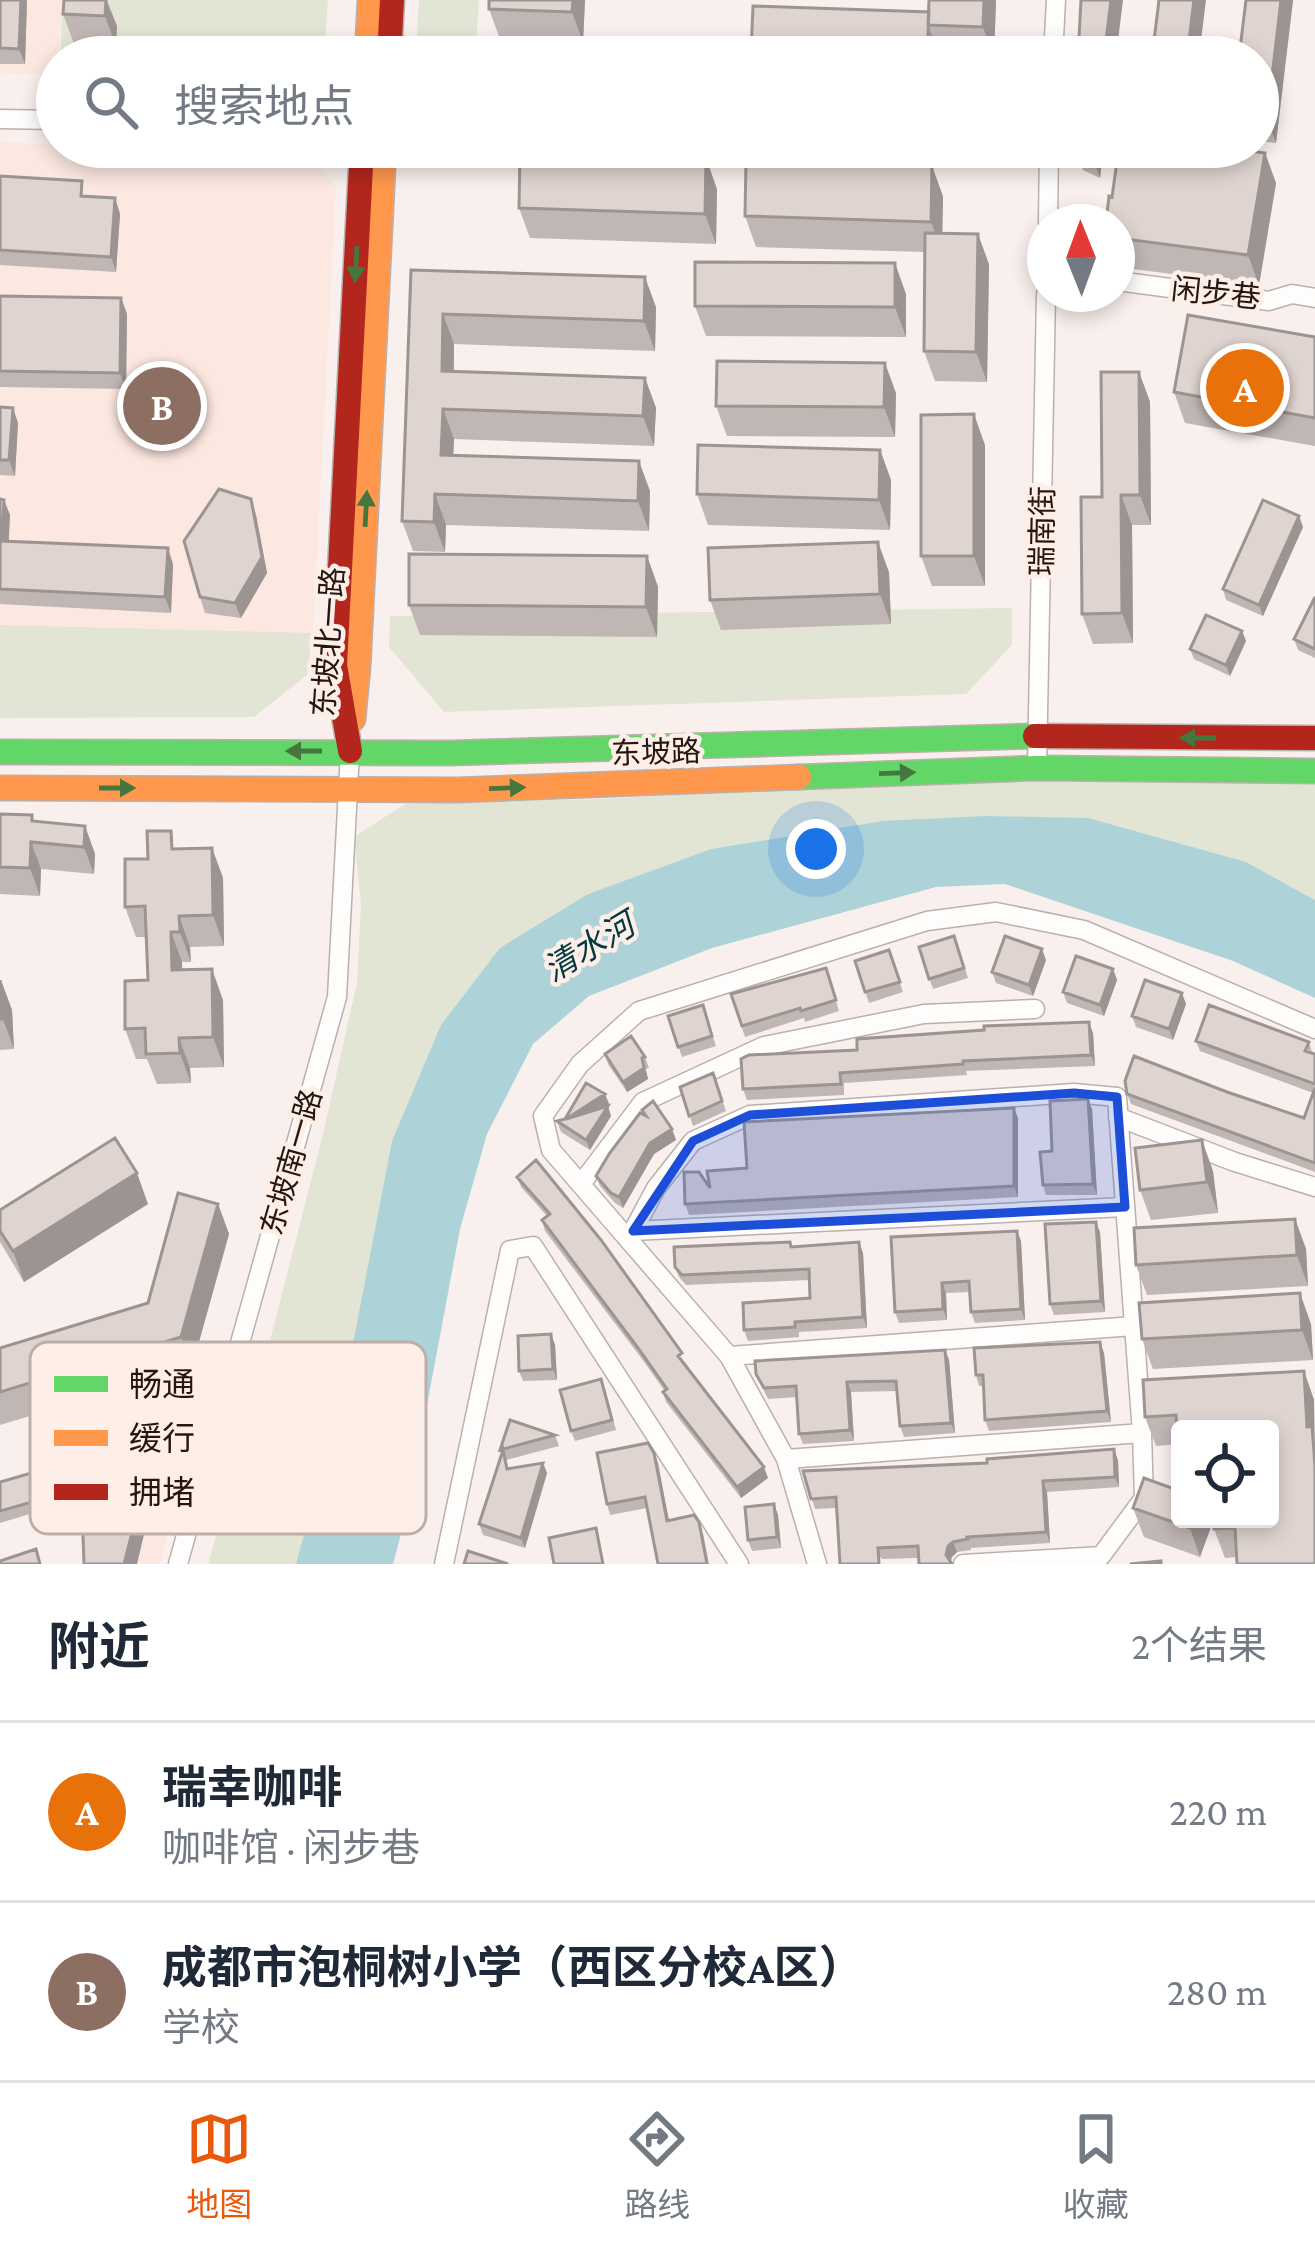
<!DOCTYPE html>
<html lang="zh">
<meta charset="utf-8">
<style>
:root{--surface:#fff;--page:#f2f2f3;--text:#1f2937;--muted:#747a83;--line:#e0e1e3;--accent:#ea580c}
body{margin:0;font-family:"Crimson Pro","Noto Sans SC",serif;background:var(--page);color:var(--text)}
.controls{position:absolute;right:36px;bottom:36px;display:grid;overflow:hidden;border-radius:12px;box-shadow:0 6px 18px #0003}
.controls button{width:108px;height:108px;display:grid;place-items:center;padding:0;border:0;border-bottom:3px solid var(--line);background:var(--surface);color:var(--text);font:60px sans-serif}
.compass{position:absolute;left:1027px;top:204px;width:108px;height:108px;border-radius:50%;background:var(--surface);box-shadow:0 6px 18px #0003;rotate:359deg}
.you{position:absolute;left:816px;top:849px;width:42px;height:42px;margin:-30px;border:9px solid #fff;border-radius:50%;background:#1a73e8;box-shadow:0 0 0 18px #1a73e833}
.badge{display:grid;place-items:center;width:78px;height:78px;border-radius:50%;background:var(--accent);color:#fff;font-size:39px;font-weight:700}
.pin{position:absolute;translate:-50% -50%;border:6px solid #fff;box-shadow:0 3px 12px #0006}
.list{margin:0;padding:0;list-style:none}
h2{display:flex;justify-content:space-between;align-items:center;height:156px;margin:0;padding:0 48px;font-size:51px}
h2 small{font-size:39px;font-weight:400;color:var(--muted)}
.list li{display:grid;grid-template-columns:78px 1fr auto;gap:36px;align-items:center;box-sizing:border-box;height:180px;padding:0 48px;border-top:3px solid var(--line)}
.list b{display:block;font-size:45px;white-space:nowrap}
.list p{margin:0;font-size:39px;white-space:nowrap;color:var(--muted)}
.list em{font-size:39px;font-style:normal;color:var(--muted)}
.icon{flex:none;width:66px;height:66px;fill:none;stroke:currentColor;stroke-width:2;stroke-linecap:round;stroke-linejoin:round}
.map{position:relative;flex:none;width:1315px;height:1564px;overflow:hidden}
.search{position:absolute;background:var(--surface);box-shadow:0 6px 18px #0003;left:36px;right:36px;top:36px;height:132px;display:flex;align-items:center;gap:30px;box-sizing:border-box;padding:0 42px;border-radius:66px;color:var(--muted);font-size:45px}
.sheet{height:516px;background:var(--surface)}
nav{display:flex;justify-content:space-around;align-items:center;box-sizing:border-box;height:168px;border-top:3px solid var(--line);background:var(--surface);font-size:33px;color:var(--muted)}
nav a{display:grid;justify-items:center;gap:6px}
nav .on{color:var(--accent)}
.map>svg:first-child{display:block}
.built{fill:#fce8e1}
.green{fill:#e2e5d4}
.water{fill:#add3d9}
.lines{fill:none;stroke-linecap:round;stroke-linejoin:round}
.street-casing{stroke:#bab0ac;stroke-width:21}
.fast-casing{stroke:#bab0ac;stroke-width:27}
.slow-casing{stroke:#bab0ac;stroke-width:27}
.jam-casing{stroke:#bab0ac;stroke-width:27}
.street{stroke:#fefdfc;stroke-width:18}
.fast{stroke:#63d668;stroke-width:24}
.slow{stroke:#ff974d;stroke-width:24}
.jam{stroke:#b3261e;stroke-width:24}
.wall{fill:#c0b6b3}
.shaded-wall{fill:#9c9492}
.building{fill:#dfd4d0;stroke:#9c9492;stroke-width:3}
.oneway{fill:#44763d}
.marked{fill:#1d4ed8;fill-opacity:0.2;stroke:#1d4ed8;stroke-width:9;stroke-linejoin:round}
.labels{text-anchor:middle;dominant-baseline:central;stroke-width:9;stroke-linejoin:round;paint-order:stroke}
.street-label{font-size:30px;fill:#241712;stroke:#feeee8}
.water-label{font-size:33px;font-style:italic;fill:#003941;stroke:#feeee8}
.key{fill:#feeee8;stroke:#bdaea8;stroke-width:3}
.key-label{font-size:33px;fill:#241712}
</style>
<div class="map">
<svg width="1315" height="1564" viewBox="0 0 1315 1564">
<rect width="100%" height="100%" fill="#f9f0ed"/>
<path class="built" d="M0 0H63L57 75 0 73Z
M0 142 57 144V147H141L303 153 336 187 313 633 0 625Z
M208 1373 160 1564H83L76 1420Z"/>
<path class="green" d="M63 0H328L324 57H60Z
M419 0H479L475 57H422L416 51Z
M1012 608V645L966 694 444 712 389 647 390 616Z
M0 625 313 633 307 675 254 717 0 718Z
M941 781 1315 782V900L1246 862 882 821 711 849 588 894 347 1375 296 1564H208L247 1430 323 1134 357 983 361 904 354 837 405 804 600 799Z"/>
<path class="water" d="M985 816 1088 818 1246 862 1315 900V998L1233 961 1005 884 936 887 712 948 589 996 533 1044 487 1134 460 1229 407 1512 393 1564H296L347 1375 392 1141 441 1025 500 948 588 894 711 849 882 821Z"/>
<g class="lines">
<g class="street-casing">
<path id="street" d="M1053 57 1056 0
M0 119 57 120
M1048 222 1049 147
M1117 281 1269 301 1292 294 1315 298
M1037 768 1046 294
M1118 1117 1235 1162 1315 1187
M581 1184 643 1102 764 1046 924 1014 1035 1009
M633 1231 656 1188 693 1141 750 1115 1074 1093 1117 1097 1142 1433 1144 1498 1101 1556 963 1564
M633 1231 1125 1207
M729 1356 1134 1326
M786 1459 1142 1433
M178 1564 337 997 350 751
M444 1564 510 1250 533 1246 739 1564
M817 1564 786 1459 729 1356 551 1150 543 1116 580 1064 639 1011 927 921 996 912 1084 930 1315 1029"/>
</g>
<g class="fast-casing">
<path id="fast" d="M0 752 450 753 1035 736
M799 777 1037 768 1315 771"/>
</g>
<g class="slow-casing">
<path id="slow" d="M367 57 370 0
M353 719 358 667 384 147
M0 788 457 790 799 777"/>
</g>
<g class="jam-casing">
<path id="jam" d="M389 57 392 0
M1035 736 1315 738
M350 751 335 665 362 147"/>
</g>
<use href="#street" class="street"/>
<use href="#fast" class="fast"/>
<use href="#slow" class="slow"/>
<use href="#jam" class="jam"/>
</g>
<path class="wall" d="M0 0H27L25 64H0Z
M107 0 117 26 116 46 74 44 63 14Z
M585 0 583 42 500 39 489 9Z
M929 0H996L994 57 939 55V57H752L751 53 929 12Z
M1246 0H1293L1276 143 1258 141V57Z
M1074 147H1104L1100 178 1083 170Z
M1265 153 1276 183 1259 285 1117 267V222L1112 197Z
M0 176 87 196 115 198 120 214 116 272 0 265Z
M717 189 716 244 530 238 519 208Z
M943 196 942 233 989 264 987 382 935 381 924 351 925 252 756 247 745 216Z
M411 270 656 307 655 351 454 344V371L645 378 656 408 654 446 454 439 453 455 650 491 649 531 446 525 445 552 413 551 402 521Z
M906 294V337L706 336 695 306Z
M0 296 121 298 127 314 126 389 0 387Z
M1315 337V446L1185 423 1174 392Z
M1139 372 1150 402 1151 525H1132L1133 643 1093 644 1082 614 1102 497Z
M896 393 895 437 727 436 716 406Z
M0 407 13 408 18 423 15 476 0 475Z
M985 445V586H932L921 556Z
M880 450 891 480 890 530 708 525 697 494Z
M0 499 4 500 10 515 8 541 173 564 171 613 0 604Z
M256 515 267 573 241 618 205 613 200 597Z
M1303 527 1263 616 1226 600 1223 589Z
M647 556 658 587 657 637 420 635 409 605Z
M889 572 891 624 721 630 710 600Z
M1315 597V658L1298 650 1294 639Z
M1242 631 1246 641 1230 676 1194 659 1190 649Z
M0 814 32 815 34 821 85 826 95 854 94 874 41 869 40 896 0 894Z
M212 848 223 878 224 946 190 947 191 962H182V970L223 1000 224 1067 190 1068 191 1083 157 1084 147 1059H136L125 1029 148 980 146 937H136L125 907 148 859 178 849Z
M954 936 968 978 933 989 919 947Z
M889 950 903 992 869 1003 855 961Z
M1046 960 1033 996 996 983 992 972Z
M826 968 839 1011 805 1022 804 1018 745 1037 731 994Z
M1113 969 1117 980 1104 1016 1067 1003 1063 992Z
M0 980 12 1010 14 1049 0 1050Z
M1186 1004 1173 1040 1136 1027 1132 1016Z
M703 1005 716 1046 682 1057 668 1016Z
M1093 1033 1095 1066 966 1071 967 1075 844 1083V1095L747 1100 743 1089 857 1050Z
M1196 1041 1309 1042 1312 1053 1315 1054V1172L1131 1104 1127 1094 1227 1092 1304 1118 1313 1093 1200 1051Z
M605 1054 645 1057 649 1068 646 1069 648 1079 627 1092 608 1064Z
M713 1073 726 1111 693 1126 680 1087Z
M605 1094 609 1104 605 1107 611 1116 590 1150 561 1132 557 1121 565 1119Z
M1092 1109 1097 1195H1046L1043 1185 1052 1151Z
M1018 1118V1197L689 1215 685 1204 710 1188 747 1168Z
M672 1129 676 1140 654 1154 623 1208 615 1203 600 1186 596 1176Z
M1213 1171 1218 1213 1151 1220 1140 1190Z
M517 1177 686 1364 768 1478 741 1498 666 1402 663 1392 664 1390 642 1359 545 1231 542 1220 547 1216 521 1187Z
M148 1204 24 1282 0 1242V1210Z
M218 1204 229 1234 192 1367 0 1425V1348L148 1303Z
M1295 1219 1306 1249 1308 1286 1147 1295 1136 1265Z
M1017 1231 1021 1241 1025 1320 975 1323 971 1312 970 1292 946 1293 947 1320 899 1323 895 1312Z
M1100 1232 1105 1312 1054 1315 1050 1304Z
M790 1242 792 1247 863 1253 867 1328 799 1332V1337L748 1341 744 1330 810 1298 809 1280 686 1285 679 1277 675 1267Z
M1311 1324 1313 1360 1153 1369 1142 1339Z
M551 1334 555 1345 557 1380 523 1381 519 1371Z
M945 1350 949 1360 955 1433 904 1437 900 1426 897 1391 851 1392 854 1441 803 1444 799 1434 797 1397 768 1399 756 1374Z
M1104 1353 1111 1422 989 1431 985 1420 983 1386H979L976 1375Z
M1304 1371 1314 1400 1315 1564H1237V1557L1225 1558 1214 1529 1213 1519 1200 1557 1144 1537 1133 1508 1144 1478 1180 1491V1519H1270V1429H1180V1466L1178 1444 1156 1446 1145 1417 1143 1380Z
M605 1389 616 1430 575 1441 571 1431Z
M555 1435 559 1446 506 1460 509 1469 543 1463 547 1473 525 1548 483 1535 479 1524 502 1454 500 1450Z
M654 1453 669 1520 703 1533 709 1564H658L647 1508 610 1515 607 1504Z
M1118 1460 1119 1487 1047 1492 1050 1543 971 1548V1550L957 1552 952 1557 882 1559 837 1508 815 1509 803 1471Z
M31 1473 43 1510 0 1523V1482Z
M774 1504 778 1515 781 1548 752 1551 748 1540Z"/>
<path class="shaded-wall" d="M21 0H27L25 64 19 49Z
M106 0 117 26 116 46 105 16Z
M573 0H585L583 42 572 12Z
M984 0H996L994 57 983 27Z
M1111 0H1123L1116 57H1104Z
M1194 0H1206L1199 57H1187Z
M1281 0H1293L1276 143 1267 119Z
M928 25 939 55V57H927Z
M1092 147H1104L1100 178 1091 153Z
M1265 153 1276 183 1259 285 1248 255Z
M706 158 717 189 716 244 705 214Z
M932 166 943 196 942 252 931 222Z
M115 198 120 214 116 272 111 257Z
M978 234 989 264 987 382 976 352Z
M895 263 906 294V337L895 307Z
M645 277 656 307 655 351 644 321Z
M121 298 127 314 126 389 120 373Z
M443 314 454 344 453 401 442 371Z
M885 363 896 393 895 437 884 407Z
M1139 372 1150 402 1151 525 1140 495Z
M645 378 656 408 654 446 643 416Z
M13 408 18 423 15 476 9 460Z
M443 409 454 439 452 485 441 455Z
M974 414 985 445V586L974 556Z
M880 450 891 480 890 530 879 500Z
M639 461 650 491 649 531 638 501Z
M435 494 446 525 445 552 434 522Z
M1121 495 1132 525 1133 643 1122 613Z
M251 499 256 515 267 573 241 618 235 603Z
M4 500 10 515 8 556 2 541Z
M1299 516 1303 527 1263 616 1259 605Z
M878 542 889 572 891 624 880 594Z
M168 548 173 564 171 613 165 597Z
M647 556 658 587 657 637 646 607Z
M1242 631 1246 641 1230 676 1226 665Z
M85 826 95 854 94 874 84 847Z
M31 842 41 869 40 896 30 868Z
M212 848 223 878 224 946 213 915Z
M179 916 190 947 191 962 180 932Z
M171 932 182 962 183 1001 172 970Z
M1042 949 1046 960 1033 996 1029 985Z
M212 969 223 1000 224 1067 213 1037Z
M1113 969 1117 980 1104 1016 1100 1005Z
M1 980 12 1010 14 1049 3 1019Z
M1182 993 1186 1004 1173 1040 1169 1029Z
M1089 1022 1093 1033 1095 1066 1091 1055Z
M179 1038 190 1068 191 1083 180 1053Z
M642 1058 648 1079 627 1092 623 1082Z
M605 1094 609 1104 570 1129 566 1119Z
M1088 1099 1092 1109 1097 1195 1093 1184Z
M608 1106 611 1116 590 1150 586 1140Z
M1014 1108 1018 1118V1197L1014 1186Z
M672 1129 676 1140 654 1154 623 1208 619 1197 650 1143Z
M1202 1140 1213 1171 1218 1213 1207 1182Z
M137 1173 148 1204 24 1282 13 1251Z
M218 1204 229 1234 192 1367 181 1337Z
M1295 1219 1306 1249 1308 1286 1297 1255Z
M1096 1222 1100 1232 1105 1312 1101 1301Z
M1017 1231 1021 1241 1025 1320 1021 1309Z
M859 1242 863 1253 867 1328 863 1317Z
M942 1283 946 1293 947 1320 943 1309Z
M1300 1293 1311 1324 1313 1360 1302 1330Z
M551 1334 555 1345 557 1380 553 1369Z
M1100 1342 1104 1353 1111 1422 1107 1411 1103 1385Z
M945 1350 949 1360 955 1433 951 1423Z
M1304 1371 1314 1400 1315 1466 1307 1427Z
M847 1382 851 1392 854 1441 850 1430Z
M1114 1449 1118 1460 1119 1487 1115 1477Z
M654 1453 658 1463 671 1531 667 1521Z
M543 1463 547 1473 525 1548 521 1538Z
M764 1467 768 1478 741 1498 737 1487Z
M148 1469 155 1489 137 1564H124Z
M1043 1481 1047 1492 1050 1543 1046 1532Z
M774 1504 778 1515 781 1548 777 1537Z
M1193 1519H1214L1200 1557 1190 1528Z
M953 1542 957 1552 952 1557 950 1564 946 1555 948 1546Z"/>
<path class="building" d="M0 0H21L19 49 0 48Z
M64 0H106L105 16 63 14Z
M489 0H573L572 12 489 9Z
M929 0H984L983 27 928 25Z
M1081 0H1111L1104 57H1078Z
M1159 0H1194L1187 57H1152Z
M1246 0H1281L1267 119 1258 117V57H1239Z
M753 6 929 12 927 57 751 53Z
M1077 147H1092L1091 153Z
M1119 147H1219L1265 153 1248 255 1117 238V222H1106L1109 196 1112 197Z
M520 152 706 158 705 214 519 208Z
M746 160 932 166 931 222 745 216Z
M0 176 82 181 81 196 115 198 111 257 0 250Z
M925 233 978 234 976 352 924 351Z
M695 262 895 263V307L695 306Z
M411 270 645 277 644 321 443 314 442 371 645 378 643 416 443 409 441 455 639 461 638 501 435 494 434 522 402 521Z
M0 296 121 298 120 373 0 371Z
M1188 315 1315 337V418L1174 392Z
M717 361 885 363 884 407 716 406Z
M1101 372H1139L1140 495H1121L1122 613 1082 614 1081 497H1102Z
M0 407 13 408 9 460H0Z
M974 414V556H921V415Z
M698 445 880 450 879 500 697 494Z
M219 489 251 499 262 557 235 603 200 597 184 541Z
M0 499 4 500 2 541 168 548 165 597 0 589Z
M1263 500 1299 516 1259 605 1223 589Z
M878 542 880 594 710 600 708 548Z
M409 554 647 556 646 607 409 605Z
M1315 597V649L1294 639Z
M1206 615 1242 631 1226 665 1190 649Z
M0 814 32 815V821L85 826 84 847 31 842 30 868 0 867Z
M147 831H171L172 849 212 848 213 915 179 916 180 932H171L172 970 212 969 213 1037 179 1038 180 1053 146 1054 145 1028 125 1029V981L148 980 145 906 125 907V859H148Z
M954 936 964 968 929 979 919 947Z
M1005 936 1042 949 1029 985 992 972Z
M889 950 900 982 865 992 855 961Z
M1076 956 1113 969 1100 1005 1063 992Z
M826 968 836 1000 801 1011 800 1008 742 1026 731 994Z
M0 980 3 1019H0Z
M1145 980 1182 993 1169 1029 1132 1016Z
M703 1005 712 1036 678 1047 668 1016Z
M1209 1005 1309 1042 1305 1051 1315 1054V1084L1196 1041Z
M1089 1022 1091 1055 963 1061V1064L840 1073 841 1084 743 1089 741 1059 749 1055 857 1050V1039L984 1030V1026Z
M631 1036 645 1057 642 1058 644 1068 623 1082 605 1054Z
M1134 1056 1227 1092 1304 1118 1315 1088V1163L1127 1094 1125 1081Z
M713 1073 722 1101 689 1116 680 1087Z
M586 1083 605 1094 566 1119 608 1106 586 1140 557 1121 565 1119Z
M1088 1099 1093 1184 1043 1185 1040 1152 1052 1151 1050 1101Z
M653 1101 672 1129 650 1143 619 1197 611 1193 596 1176 609 1154 640 1113 646 1116 642 1110Z
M1014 1108V1186L685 1204 684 1172H699L710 1188 707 1171 747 1168 744 1122Z
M115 1138 137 1173 13 1251 0 1231V1210Z
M1202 1140 1207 1182 1140 1190 1135 1148Z
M536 1160 601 1240 682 1353 678 1356 764 1467 737 1487 663 1392 667 1389 638 1348 542 1220 550 1214 517 1177Z
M178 1193 218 1204 181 1337 0 1392V1348L148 1303Z
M1295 1219 1297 1255 1136 1265 1134 1228Z
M1096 1222 1101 1301 1050 1304 1045 1224Z
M1017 1231 1021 1309 971 1312 969 1281 942 1283 943 1309 895 1312 891 1237Z
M790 1242 791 1247 859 1242 863 1317 795 1322V1327L744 1330 743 1303 810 1298 809 1269 682 1275 675 1267 674 1247Z
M1300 1293 1302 1330 1142 1339 1139 1303Z
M551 1334 553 1369 519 1371 518 1336Z
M1100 1342 1107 1411 985 1420 983 1375H976L974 1348Z
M945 1350 951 1423 900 1426 896 1381 847 1382 850 1430 799 1434 796 1386 764 1388 756 1374 755 1361Z
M1304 1371 1307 1427 1312 1426 1315 1466V1564H1237L1235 1528 1214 1529 1213 1519H1270V1429H1180V1466L1176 1415 1145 1417 1143 1380Z
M601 1379 612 1420 571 1431 560 1390Z
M510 1420 555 1435 500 1450Z
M96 1434H134L148 1469 124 1564H84L80 1452Z
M648 1443 654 1453 667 1521 694 1515 699 1522 707 1564H658L645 1497 607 1504 597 1453Z
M1114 1449 1115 1477 1043 1481 1046 1532 967 1537 968 1539 953 1542 948 1546 946 1555 952 1564H919L918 1546 878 1548 879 1564H840L836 1497 811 1499 803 1471 987 1463V1459Z
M503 1450 507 1469 543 1463 521 1538 479 1524Z
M31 1473 39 1500 0 1511V1482Z
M1144 1478 1180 1491V1519H1193L1190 1528 1133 1508Z
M774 1504 777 1537 748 1540 745 1507Z
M596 1528 603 1564H554L549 1538Z
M36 1549 40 1564H0V1561Z
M468 1551 508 1564H464Z
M1161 1561V1564H1130Z"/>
<defs><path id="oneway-solid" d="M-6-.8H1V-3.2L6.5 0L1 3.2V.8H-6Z" transform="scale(3)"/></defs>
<g class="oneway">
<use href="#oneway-solid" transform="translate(356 264) rotate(93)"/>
<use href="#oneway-solid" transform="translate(366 509) rotate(-87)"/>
<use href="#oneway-solid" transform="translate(1198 738) rotate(-180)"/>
<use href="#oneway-solid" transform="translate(304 751) rotate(180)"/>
<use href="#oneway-solid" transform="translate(897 773) rotate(-2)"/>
<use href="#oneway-solid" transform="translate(117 788)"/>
<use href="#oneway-solid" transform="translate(507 788) rotate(-2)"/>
</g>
<path class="marked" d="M1074 1093 1117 1097 1125 1207 633 1231 693 1141 750 1115Z"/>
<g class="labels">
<g class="street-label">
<text transform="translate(1216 293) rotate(6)">闲步巷</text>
<text transform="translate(1042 531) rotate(-89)">瑞南街</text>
<text transform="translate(328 642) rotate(-86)">东坡北一路</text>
<text transform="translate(656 752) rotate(-2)">东坡路</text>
<text transform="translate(291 1162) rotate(-74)">东坡南一路</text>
</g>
<g class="water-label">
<text transform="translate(589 947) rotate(-31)">清水河</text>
</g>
</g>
<rect x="30" y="1342" width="396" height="192" rx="18" class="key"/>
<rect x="54" y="1376" width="54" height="16" fill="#63d668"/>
<rect x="54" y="1430" width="54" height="16" fill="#ff974d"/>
<rect x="54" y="1484" width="54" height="16" fill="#b3261e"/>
<g class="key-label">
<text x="129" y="1396">畅通</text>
<text x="129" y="1450">缓行</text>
<text x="129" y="1504">拥堵</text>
</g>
</svg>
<div class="controls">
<button><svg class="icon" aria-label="locate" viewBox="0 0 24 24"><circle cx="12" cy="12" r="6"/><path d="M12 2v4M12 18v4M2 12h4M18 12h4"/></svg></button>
</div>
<svg class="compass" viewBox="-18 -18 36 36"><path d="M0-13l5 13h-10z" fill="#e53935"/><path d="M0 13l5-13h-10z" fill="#747a83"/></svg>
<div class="you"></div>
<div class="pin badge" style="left:1245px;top:388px;background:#e8710a">A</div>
<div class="pin badge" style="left:162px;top:406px;background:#8d6e63">B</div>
<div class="search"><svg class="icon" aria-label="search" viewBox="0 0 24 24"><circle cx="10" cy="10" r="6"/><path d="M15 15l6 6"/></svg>搜索地点</div>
</div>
<section class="sheet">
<h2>附近<small>2个结果</small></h2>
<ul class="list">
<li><span class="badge" style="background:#e8710a">A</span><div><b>瑞幸咖啡</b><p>咖啡馆 · 闲步巷</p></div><em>220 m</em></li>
<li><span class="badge" style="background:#8d6e63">B</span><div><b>成都市泡桐树小学（西区分校A区）</b><p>学校</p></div><em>280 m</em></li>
</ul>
</section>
<nav>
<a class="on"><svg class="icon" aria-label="map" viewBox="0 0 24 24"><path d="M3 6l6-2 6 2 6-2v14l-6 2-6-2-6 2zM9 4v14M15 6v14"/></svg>地图</a>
<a><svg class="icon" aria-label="directions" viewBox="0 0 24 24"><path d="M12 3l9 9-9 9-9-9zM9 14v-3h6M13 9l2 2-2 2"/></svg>路线</a>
<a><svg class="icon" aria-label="saved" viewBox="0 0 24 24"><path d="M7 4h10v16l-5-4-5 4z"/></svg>收藏</a>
</nav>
